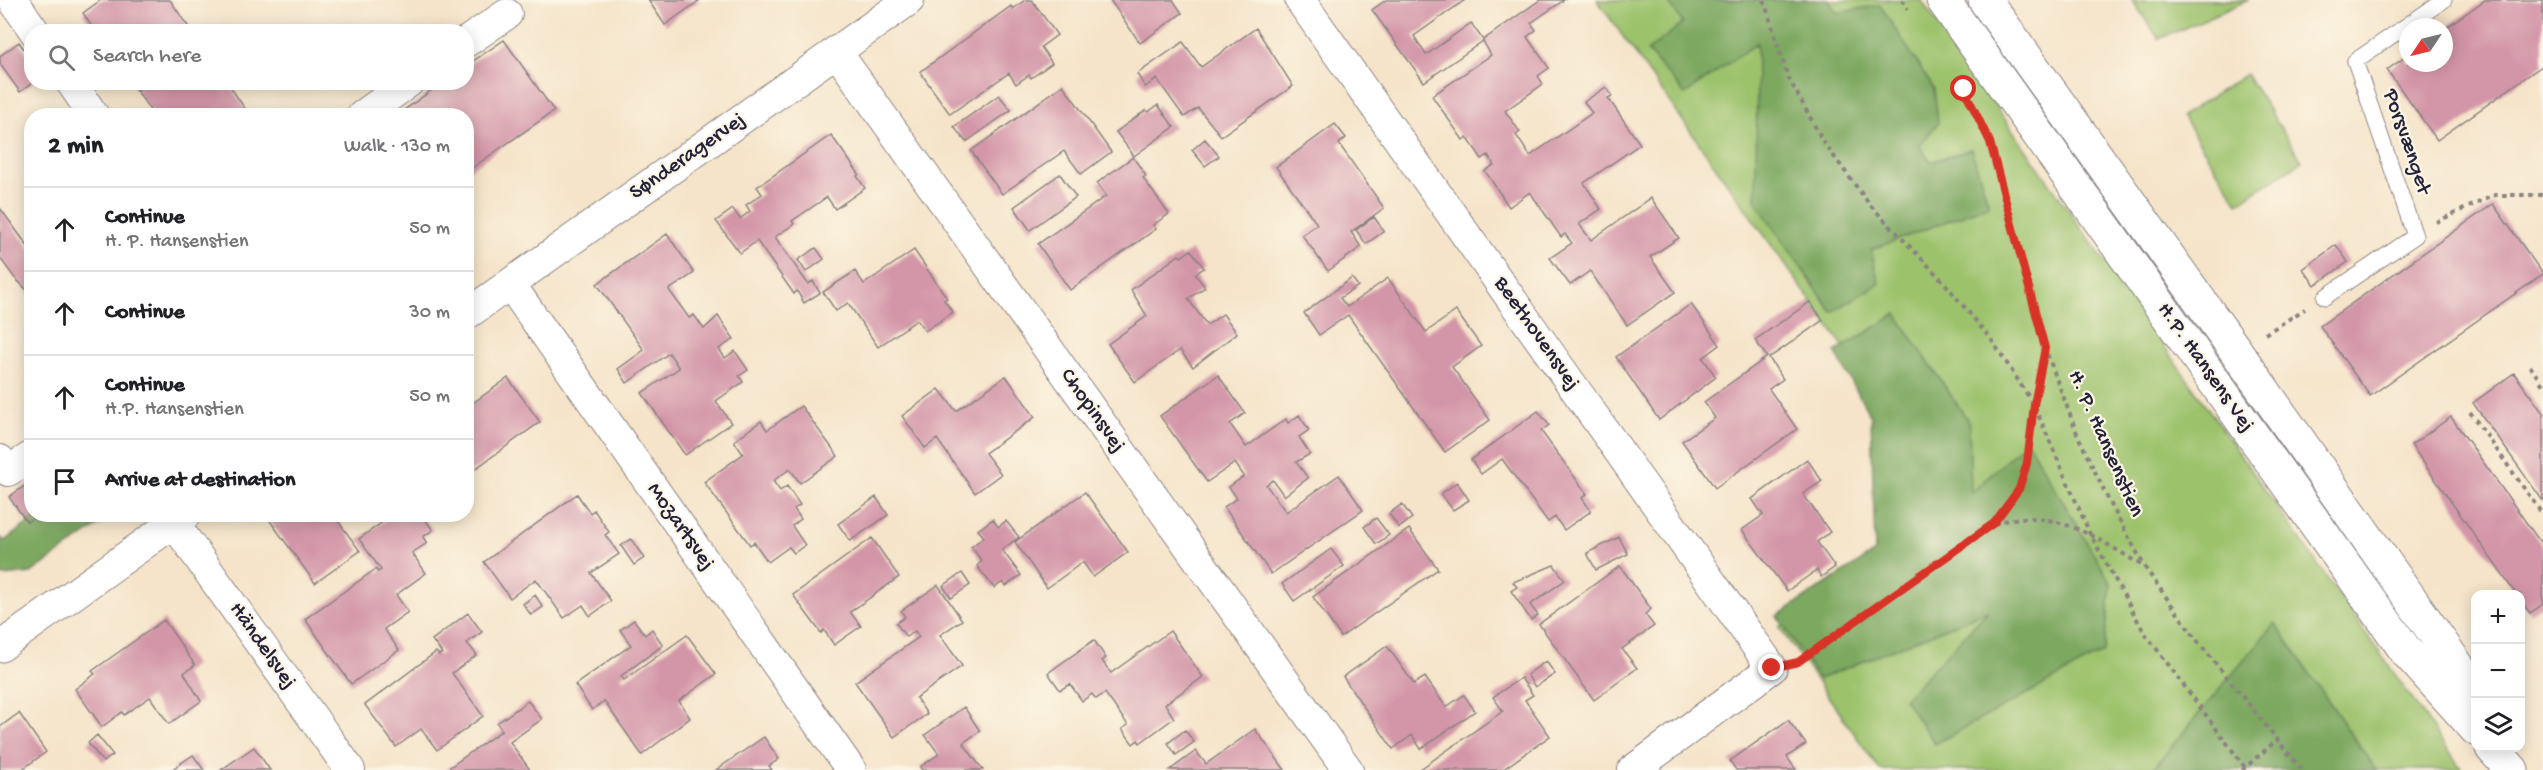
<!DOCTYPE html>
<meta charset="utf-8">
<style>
:root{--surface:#fff;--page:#f2f2f2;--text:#202124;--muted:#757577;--line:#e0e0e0}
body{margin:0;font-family:"Gochi Hand",sans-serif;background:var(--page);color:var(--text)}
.controls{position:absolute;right:18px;bottom:18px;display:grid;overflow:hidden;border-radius:12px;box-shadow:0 3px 15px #0003}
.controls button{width:54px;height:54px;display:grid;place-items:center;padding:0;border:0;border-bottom:2px solid var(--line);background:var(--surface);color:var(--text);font:30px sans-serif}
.compass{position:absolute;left:2399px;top:18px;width:54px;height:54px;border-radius:50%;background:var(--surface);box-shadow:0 3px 15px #0003;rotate:235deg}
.stop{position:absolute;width:18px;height:18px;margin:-14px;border:4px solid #d93025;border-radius:50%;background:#fff}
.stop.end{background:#d93025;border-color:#fff;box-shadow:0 2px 6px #0008}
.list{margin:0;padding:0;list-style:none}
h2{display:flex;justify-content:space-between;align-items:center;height:78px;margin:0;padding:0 24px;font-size:26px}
h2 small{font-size:20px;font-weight:400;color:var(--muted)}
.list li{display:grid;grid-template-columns:39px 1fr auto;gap:18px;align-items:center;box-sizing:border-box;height:84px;padding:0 24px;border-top:2px solid var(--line)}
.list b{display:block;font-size:22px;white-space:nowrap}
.list p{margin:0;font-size:20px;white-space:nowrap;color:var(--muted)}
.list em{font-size:20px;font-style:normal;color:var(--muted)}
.icon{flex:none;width:33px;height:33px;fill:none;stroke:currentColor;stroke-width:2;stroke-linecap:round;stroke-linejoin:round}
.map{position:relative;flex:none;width:2543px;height:770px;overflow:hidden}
.search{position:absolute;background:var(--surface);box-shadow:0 3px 15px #0003;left:24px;top:24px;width:450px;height:66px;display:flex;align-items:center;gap:15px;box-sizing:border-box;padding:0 21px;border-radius:24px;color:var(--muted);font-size:22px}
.panel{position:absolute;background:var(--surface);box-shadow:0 3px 15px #0003;left:24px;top:108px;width:450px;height:414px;border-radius:24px}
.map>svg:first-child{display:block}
.green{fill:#9cc26c;stroke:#5f7254;stroke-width:1.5}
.forest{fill:#7da860;stroke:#50654e;stroke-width:1.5}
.building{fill:#d395a8}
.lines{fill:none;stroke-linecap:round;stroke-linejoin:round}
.service-casing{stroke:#8c8382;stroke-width:17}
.minor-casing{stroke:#8c8382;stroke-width:32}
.tertiary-casing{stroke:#8c8382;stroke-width:35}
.path{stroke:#8c8382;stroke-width:4;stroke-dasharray:4.5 4.5;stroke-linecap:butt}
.service{stroke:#fff;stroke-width:15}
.minor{stroke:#fff;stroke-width:30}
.tertiary{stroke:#fff;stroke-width:33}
.route{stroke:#d93025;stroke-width:8}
.labels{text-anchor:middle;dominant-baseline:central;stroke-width:4.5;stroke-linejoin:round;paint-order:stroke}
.street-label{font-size:22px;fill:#22223b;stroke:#fcf5e5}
</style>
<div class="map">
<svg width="2543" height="770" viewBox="0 0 2543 770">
<rect width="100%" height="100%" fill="#fcf5e5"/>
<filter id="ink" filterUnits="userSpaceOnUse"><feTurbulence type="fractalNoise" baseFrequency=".0167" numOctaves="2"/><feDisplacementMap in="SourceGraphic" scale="12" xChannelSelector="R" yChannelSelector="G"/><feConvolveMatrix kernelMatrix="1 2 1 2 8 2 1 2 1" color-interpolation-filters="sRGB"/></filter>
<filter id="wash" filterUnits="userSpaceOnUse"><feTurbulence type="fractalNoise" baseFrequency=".008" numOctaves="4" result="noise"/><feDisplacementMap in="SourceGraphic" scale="24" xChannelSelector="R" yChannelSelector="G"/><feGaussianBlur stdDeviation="1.35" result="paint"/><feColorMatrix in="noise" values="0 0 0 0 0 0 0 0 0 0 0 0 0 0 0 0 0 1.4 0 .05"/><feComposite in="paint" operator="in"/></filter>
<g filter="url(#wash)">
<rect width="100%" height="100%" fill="#f5e4c9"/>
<path class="green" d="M1597 0H1921L2462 770H1880L1779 627 1954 502Z
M2132 0H2249L2159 39Z
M2246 74 2302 161 2238 203 2182 116Z"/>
<path class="forest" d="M1667 0H1828L1837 13 1880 5 1934 89 1938 123 1919 146 1931 162 1971 149 1989 205 1871 250 1879 284 1832 312 1756 202 1757 43 1685 94 1647 51 1683 23Z
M1896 314 1969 422 1971 493 2027 441 2111 583 2104 652 1935 744 1904 699 1988 611 1819 679 1777 616 1875 552 1871 417 1835 352Z
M39 515V514L113 515 31 573 4 576 0 574V537L4 541Z
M2275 623 2376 770H2152Z"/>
<g id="blocks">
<path class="building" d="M101 0H170L192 32H95L83 13Z
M648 0H700L665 25Z
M1025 0H1032L1057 35 1041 47 1052 63 1031 78 1029 75 1016 84 1009 73 950 114 920 72 1011 6 1013 9Z
M1110 0H1173L1182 13 1140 43Z
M1386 0H1465L1414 36 1426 55 1471 23 1483 40 1540 0H1564L1531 23 1536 30 1527 37 1549 68 1538 76 1543 84 1505 111 1520 132 1516 135 1530 156 1592 113 1584 102 1606 87 1612 96 1608 98 1640 144 1584 183 1601 209 1579 224 1591 240 1651 198 1679 238 1650 257 1675 292 1627 325 1590 271 1570 285 1550 258 1572 243 1565 234 1561 237 1530 192 1509 207 1485 171 1494 165 1488 155 1482 159 1467 137 1463 140 1432 96 1491 55 1483 41 1424 82 1372 10Z
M2485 0H2543V65L2437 140 2387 70 2408 55V63H2444V29Z
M1256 28 1293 86 1221 136 1198 108 1184 117 1157 79 1145 87 1137 74 1183 42 1201 67Z
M504 40 554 111 466 172V116H396L443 82H466V66Z
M19 42 32 60V83L20 92 0 64V56Z
M131 82H227L250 116H154Z
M1063 85 1111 152 1081 174 1064 151 1002 194 971 151Z
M999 95 1011 110 966 142 954 127Z
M1158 105 1174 127 1134 156 1116 132 1146 110 1148 112Z
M1335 124 1346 138 1339 144 1384 208 1351 232 1361 247 1328 271 1302 235 1317 224 1276 167Z
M831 135 859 174 857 176 865 188 835 209 827 197 792 221 794 224 775 237 808 284 813 281 820 293 804 303 797 291 794 294 757 241 740 253 716 221 733 209 740 219 750 211 746 205 762 194 757 187Z
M1205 139 1219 156 1205 166 1192 150Z
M1133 157 1146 176 1143 178 1169 214 1153 225 1156 229 1070 290 1038 244 1106 196 1097 183Z
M1060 174 1076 197 1030 230 1014 207Z
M2493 204 2543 274 2370 396 2320 326Z
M0 208 32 252V300L28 295 30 293 14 277 0 258Z
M1374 217 1384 231 1366 244 1356 230Z
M667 234 694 273 669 290 689 318 694 315 704 329 718 316 734 339 719 349 725 358 735 351 748 370 739 376 743 382 716 401 731 423 685 455 642 393 679 368 669 353 627 383 618 369 644 350 597 284Z
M2336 245 2348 262 2315 285 2303 269Z
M816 248 824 259 806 272 798 260Z
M914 250 947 298 944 300 953 312 925 331 917 320 878 347 848 303 836 311 823 292 855 271 864 284Z
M1191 250 1204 268 1195 274 1205 287 1188 299 1207 325 1223 314 1237 333 1193 367 1180 350 1135 382 1108 344 1147 316 1131 290 1179 255 1181 257Z
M1352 278 1358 286 1340 298 1347 307 1388 278 1426 332 1456 311 1481 346 1452 367 1490 420 1445 452 1348 315 1319 335 1304 313Z
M1810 302 1823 320 1769 358 1783 379 1769 389 1797 429 1715 488 1682 441 1715 418 1704 402 1767 357 1755 340Z
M1691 304 1720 345 1703 358 1716 377 1659 420 1616 357Z
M2514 373 2543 413V501L2473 403Z
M1218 375 1245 413 1230 424 1246 447 1286 419 1288 423 1299 415 1309 430 1299 437 1310 454 1296 462 1308 478 1284 496 1273 480 1266 485 1286 512 1339 475 1363 510 1271 574 1224 507 1237 498 1229 487 1244 476 1235 463 1207 482 1160 416Z
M1006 376 1035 417 985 453 1001 474 975 493 937 439 925 448 902 416 939 389 956 411Z
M508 378 540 422 468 474 466 408Z
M801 406 838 456 800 483 790 469 773 481 780 491 787 486 800 505 794 509 801 519 792 526 805 545 794 553 789 547 768 562 754 542 750 545 704 482 743 454 734 441 761 421 767 430Z
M1538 411 1549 425 1541 431 1587 494 1582 498 1591 511 1564 530 1555 517 1548 522 1502 459 1481 474 1471 460Z
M2451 417 2543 546V604L2530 613 2520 600V594H2516L2411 445Z
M1807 459 1822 481 1803 494 1830 532 1817 542 1835 567 1821 577 1817 570 1787 591 1742 530 1763 515 1752 499Z
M32 481V514H38L27 522 9 497Z
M1457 482 1469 500 1453 510 1441 494Z
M1085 492 1128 552 1093 577 1083 562 1047 588 1015 542Z
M577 494 590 513 594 510 609 532 605 535 619 554 591 573 611 601 590 616 583 605 564 618 536 579 510 598 484 562Z
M876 497 888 515 850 541 838 524Z
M1402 504 1412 518 1399 528 1389 514Z
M265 514H347L338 521 360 551 315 583Z
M394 514H421L433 530 423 537 427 543 412 553 426 573 396 595 408 612 384 629 399 650 351 684 305 619 376 569 378 572 381 570 359 539Z
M1376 518 1389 535 1376 544 1364 527Z
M993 519 998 527 1006 521 1019 537 1002 550 1021 575 1006 586 1003 582 994 588 977 566 982 561 971 547 984 537 978 530Z
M1409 529 1438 569 1341 637 1313 597Z
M1619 537 1628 554 1596 570 1587 553Z
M872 538 899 577 850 612 861 626 834 645 824 630 821 633 793 595Z
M631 539 644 558 634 565 621 546Z
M1331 549 1344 566 1294 601 1282 584Z
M1554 565 1565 580 1530 605 1538 615 1531 620 1511 591 1517 587 1513 582Z
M1620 566 1651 609 1645 614 1654 626 1622 649 1637 668 1594 700 1539 624Z
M962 573 970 585 951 598 943 586Z
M938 585 962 620 940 635 962 666 916 698 927 714 894 737 855 682 919 637 915 631 906 637 896 623 905 617 901 611Z
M535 595 543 607 531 615 523 604Z
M468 613 482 632 467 643 477 655 452 673 483 716 437 750 421 729 396 747 365 705 436 652 439 655 442 653 432 640Z
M164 620 195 665 184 673 201 701 169 724 150 697 124 715 122 712 102 727 75 689 95 674 92 671Z
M634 620 645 635 652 629 663 645 621 676 624 680 687 635 716 674 679 701 690 718 642 755 604 701 592 710 575 685 631 645 620 630Z
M1170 631 1203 677 1165 704 1174 718 1140 743 1138 740 1133 744 1122 729 1128 725 1105 693 1096 699 1092 694 1082 701 1070 684 1060 690 1048 673 1094 640 1106 658 1102 661 1111 673Z
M1387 646 1414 684 1425 677 1446 707 1464 695 1475 711 1421 749 1412 735 1393 749 1343 677Z
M1546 661 1555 674 1535 687 1527 675Z
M1521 678 1533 695 1525 700 1550 736 1502 770H1419L1503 711 1493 697Z
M528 701 542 719 510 742 530 770H446L502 730 497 723Z
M964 707 980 731 963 743 983 770H922L920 767 939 754 925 735Z
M19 713 46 752 21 770H0V727Z
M1788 720 1806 744 1787 757 1796 770H1736L1730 761Z
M1255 729 1285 770H1170L1196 751 1206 764Z
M1185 730 1194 742 1176 755 1168 743Z
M97 735 113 755 103 762 88 743Z
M764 737 779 759 769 766 772 770H716Z
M254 747 270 770H221Z
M193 755 204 770H171Z"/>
</g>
</g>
<g filter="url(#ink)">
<use href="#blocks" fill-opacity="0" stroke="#8c8382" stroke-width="1.5"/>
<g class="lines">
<g class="service-casing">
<path id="service" d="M2325 297 2415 236 2355 61 2444 0"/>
</g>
<g class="minor-casing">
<path id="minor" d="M13 0 35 32
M1300 0 1772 668 1633 770
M466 42 507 14
M836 51 1348 770
M71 82 94 116
M362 116 409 82
M510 284 851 770
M466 315 909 0
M0 460 8 471 32 456
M174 523 350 770
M0 647 186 514"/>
</g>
<g class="tertiary-casing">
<path id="tertiary" d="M1943 0 2406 651 2476 729
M1985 0 2236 351 2476 692
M2492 748 2512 770"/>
</g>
<path class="path" d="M1764 0 1787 75 1824 143 1870 205 1943 281 1993 342 2034 405 2090 534 2144 632 2247 770
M1902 0 1908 9
M1972 105 1990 142 2045 348 2078 436 2109 501 2146 569 2196 639 2302 770
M2436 222 2495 195H2543
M2265 334 2305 309
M2530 366 2543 385
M2470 412 2543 515
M1994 522 2019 489 2027 463 2034 405 2045 349
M1804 658 1993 523C2005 521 2019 517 2031 518 2074 520 2110 546 2146 568
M2242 770 2277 740"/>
<use href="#service" class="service"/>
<use href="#minor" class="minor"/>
<use href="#tertiary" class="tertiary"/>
</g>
</g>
<g class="lines" filter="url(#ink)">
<path class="route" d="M1772 668 1798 662 1994 523 2019 489 2027 463 2034 405 2045 348 1990 142 1964 89"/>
</g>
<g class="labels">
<g class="street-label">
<text transform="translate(2406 142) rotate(71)">Porsvænget</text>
<text transform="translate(688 157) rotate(-35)">Sønderagervej</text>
<text transform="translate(1536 334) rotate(55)">Beethovensvej</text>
<text transform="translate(2205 368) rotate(55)">H.P. Hansens Vej</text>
<text transform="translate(1092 411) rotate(55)">Chopinsvej</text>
<text transform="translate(2105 444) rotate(66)">H. P. Hansenstien</text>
<text transform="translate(680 527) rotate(55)">Mozartsvej</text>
<text transform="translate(262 646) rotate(55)">Händelsvej</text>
</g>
</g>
</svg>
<div class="controls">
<button>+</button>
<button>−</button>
<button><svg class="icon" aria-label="layers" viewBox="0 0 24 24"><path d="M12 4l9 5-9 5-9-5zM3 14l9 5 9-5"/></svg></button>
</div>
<svg class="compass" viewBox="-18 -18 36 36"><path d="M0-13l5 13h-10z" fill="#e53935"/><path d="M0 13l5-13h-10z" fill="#757577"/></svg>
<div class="stop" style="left:1964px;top:89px"></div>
<div class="stop end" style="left:1772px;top:668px"></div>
<div class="search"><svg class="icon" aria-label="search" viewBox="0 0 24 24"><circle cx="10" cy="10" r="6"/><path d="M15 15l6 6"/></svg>Search here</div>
<section class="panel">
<h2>2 min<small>Walk · 130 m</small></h2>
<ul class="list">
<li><svg class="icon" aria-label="ahead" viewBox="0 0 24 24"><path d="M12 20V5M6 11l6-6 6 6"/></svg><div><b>Continue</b><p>H. P. Hansenstien</p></div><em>50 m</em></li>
<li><svg class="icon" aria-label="ahead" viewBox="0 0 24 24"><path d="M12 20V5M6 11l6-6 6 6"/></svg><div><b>Continue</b></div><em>30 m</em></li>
<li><svg class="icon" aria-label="ahead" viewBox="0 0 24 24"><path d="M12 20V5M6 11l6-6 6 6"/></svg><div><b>Continue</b><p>H.P. Hansenstien</p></div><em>50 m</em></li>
<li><svg class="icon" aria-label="arrive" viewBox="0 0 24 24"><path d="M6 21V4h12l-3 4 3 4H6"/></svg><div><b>Arrive at destination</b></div></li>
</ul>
</section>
</div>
